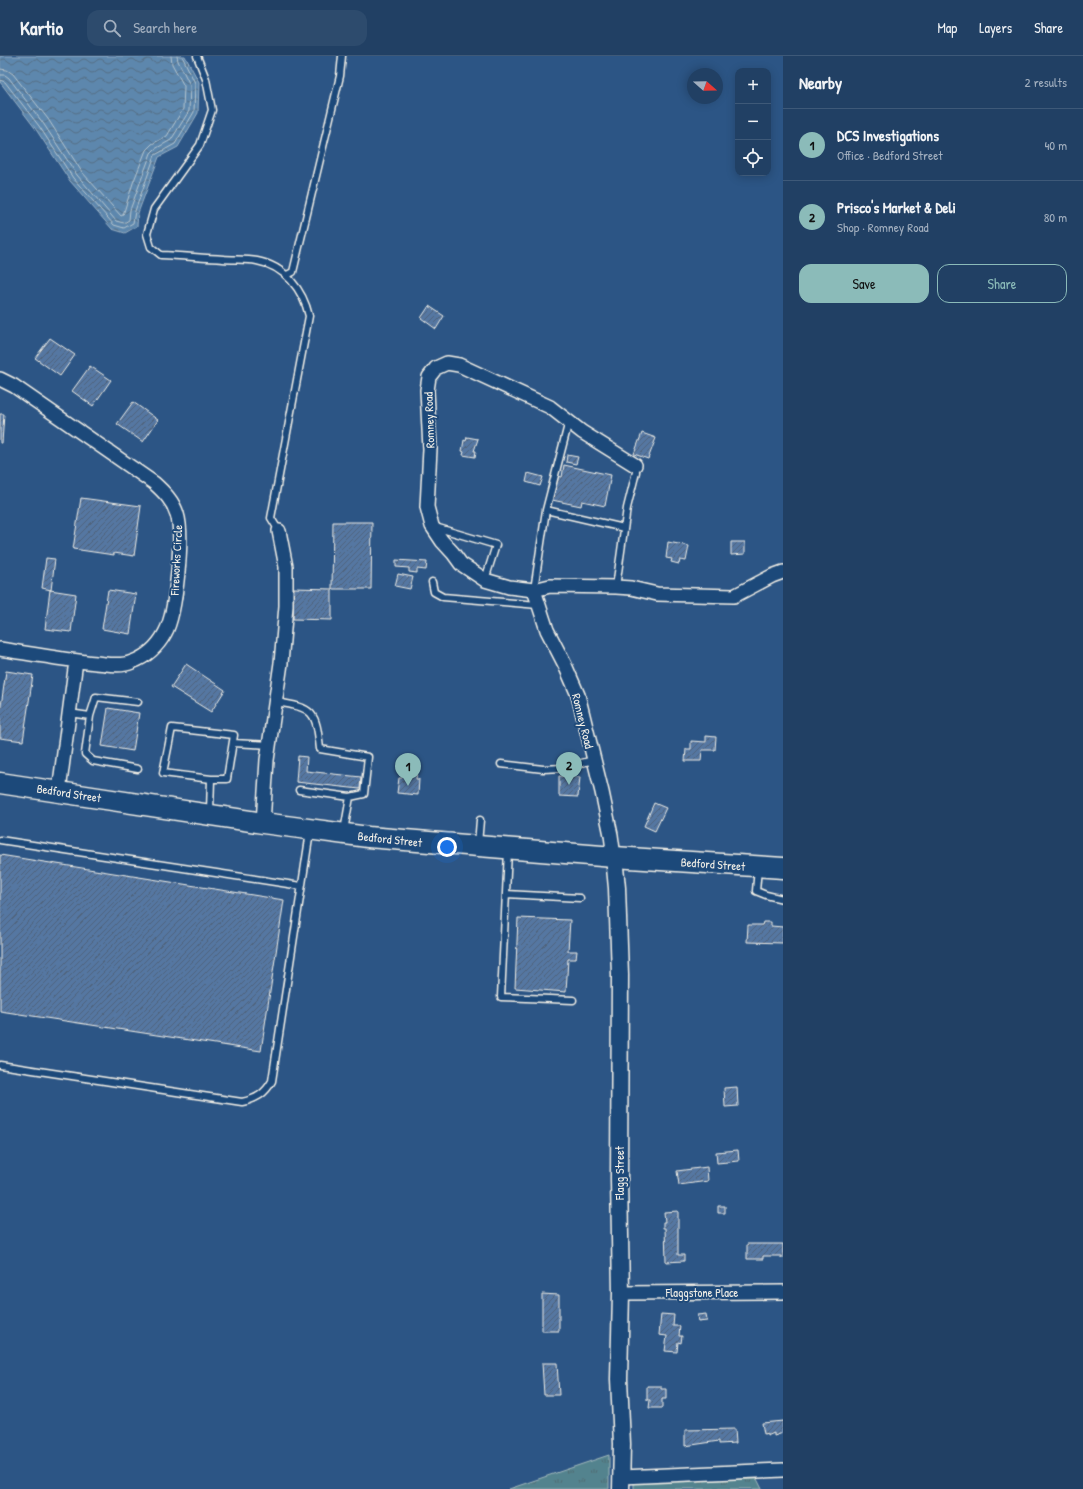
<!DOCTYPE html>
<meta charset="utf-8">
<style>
:root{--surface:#214064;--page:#2d4b6d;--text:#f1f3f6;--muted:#a2afbf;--line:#3e5978;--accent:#8bbbb9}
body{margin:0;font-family:"Patrick Hand",sans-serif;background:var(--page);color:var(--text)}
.controls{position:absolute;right:12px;top:12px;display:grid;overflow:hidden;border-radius:8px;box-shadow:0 2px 10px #0003}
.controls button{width:36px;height:36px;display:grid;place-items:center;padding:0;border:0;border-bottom:1px solid var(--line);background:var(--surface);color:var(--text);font:20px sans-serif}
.compass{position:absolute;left:687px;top:12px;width:36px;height:36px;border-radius:50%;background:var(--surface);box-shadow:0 2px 10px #0003;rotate:110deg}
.you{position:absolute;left:447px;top:791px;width:14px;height:14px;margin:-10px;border:3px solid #fff;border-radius:50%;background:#1a73e8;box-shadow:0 0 0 6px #1a73e833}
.badge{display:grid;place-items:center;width:26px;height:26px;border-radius:50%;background:var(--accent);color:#111;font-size:13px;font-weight:700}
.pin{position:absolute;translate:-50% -33px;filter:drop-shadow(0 1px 2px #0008)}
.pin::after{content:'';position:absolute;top:21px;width:14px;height:12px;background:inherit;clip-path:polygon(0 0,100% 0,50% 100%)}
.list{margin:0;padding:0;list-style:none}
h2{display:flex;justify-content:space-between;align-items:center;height:52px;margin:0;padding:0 16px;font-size:17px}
h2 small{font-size:13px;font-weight:400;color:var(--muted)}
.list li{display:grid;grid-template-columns:26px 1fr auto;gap:12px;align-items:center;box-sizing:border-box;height:72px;padding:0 16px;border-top:1px solid var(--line)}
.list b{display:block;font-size:15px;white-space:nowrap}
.list p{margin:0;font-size:13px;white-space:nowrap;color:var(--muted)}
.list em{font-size:13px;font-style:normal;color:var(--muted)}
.actions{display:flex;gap:8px;padding:12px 16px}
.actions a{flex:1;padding:9px 0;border:1px solid var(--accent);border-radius:12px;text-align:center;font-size:14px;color:var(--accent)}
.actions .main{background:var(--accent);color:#111}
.icon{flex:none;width:22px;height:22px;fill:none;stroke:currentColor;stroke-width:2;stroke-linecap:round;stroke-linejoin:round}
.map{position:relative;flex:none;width:783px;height:1433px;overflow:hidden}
header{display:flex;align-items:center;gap:24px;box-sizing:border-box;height:56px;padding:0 20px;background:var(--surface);border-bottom:1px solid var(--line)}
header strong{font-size:19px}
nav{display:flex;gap:22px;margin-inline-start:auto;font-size:14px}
.search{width:280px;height:36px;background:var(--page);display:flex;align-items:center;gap:10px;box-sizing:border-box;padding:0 14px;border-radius:12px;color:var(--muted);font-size:15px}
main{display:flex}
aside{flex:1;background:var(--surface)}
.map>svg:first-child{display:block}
.park{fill:url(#park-tufts);stroke:#a4babb}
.water{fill:url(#water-waves);stroke:#99b1c5}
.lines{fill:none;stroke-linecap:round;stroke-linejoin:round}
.shore{stroke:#b8c7d0;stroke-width:1}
.building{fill:url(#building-hatch);stroke:#f4f1e8}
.service-casing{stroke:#f4f1e8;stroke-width:9}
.minor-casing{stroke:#f4f1e8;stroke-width:16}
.tertiary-casing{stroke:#f4f1e8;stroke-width:19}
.primary-casing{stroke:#f4f1e8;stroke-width:23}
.service{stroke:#1f4a7a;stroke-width:6}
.minor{stroke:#1f4a7a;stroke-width:13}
.tertiary{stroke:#1f4a7a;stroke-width:16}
.primary{stroke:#1f4a7a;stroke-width:20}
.labels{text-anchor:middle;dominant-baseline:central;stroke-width:4;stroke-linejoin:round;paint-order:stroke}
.street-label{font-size:12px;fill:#f4f1e8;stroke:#1f4a7a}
</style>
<header>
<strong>Kartio</strong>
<div class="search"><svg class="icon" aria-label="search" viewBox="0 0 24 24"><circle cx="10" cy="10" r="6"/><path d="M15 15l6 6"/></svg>Search here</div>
<nav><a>Map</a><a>Layers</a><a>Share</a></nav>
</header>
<main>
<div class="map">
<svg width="783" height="1433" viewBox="0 0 783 1433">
<defs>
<pattern id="park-tufts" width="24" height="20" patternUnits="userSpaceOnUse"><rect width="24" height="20" fill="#53838e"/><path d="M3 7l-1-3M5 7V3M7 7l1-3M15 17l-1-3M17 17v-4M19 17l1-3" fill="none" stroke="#4f6b71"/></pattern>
<pattern id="water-waves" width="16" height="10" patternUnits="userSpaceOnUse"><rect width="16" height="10" fill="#5d87ad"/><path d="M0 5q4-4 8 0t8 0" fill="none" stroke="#556e84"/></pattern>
<pattern id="building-hatch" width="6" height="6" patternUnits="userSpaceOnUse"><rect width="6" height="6" fill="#5577a2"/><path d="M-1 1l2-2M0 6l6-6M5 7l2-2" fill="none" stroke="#506279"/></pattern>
</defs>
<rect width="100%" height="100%" fill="#2c5585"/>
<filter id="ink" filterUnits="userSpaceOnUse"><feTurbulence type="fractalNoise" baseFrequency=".025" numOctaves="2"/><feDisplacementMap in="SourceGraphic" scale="8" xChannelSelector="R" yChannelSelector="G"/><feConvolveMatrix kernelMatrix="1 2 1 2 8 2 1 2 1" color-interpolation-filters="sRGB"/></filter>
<g filter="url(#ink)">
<path class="park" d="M609 1399V1433H509Z
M757 1423 762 1433H634V1425Z"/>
<path class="water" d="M0 0H185L199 26 198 57 178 91 159 101 138 157 137 170 125 177 112 173 70 125 35 72 0 26Z"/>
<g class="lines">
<path class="shore" d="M0 13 7 14 13 18 48 63 82 116 121 160 123 159 133 127 146 94 152 88 167 80 183 53 184 30 172 8 171 0
M0 19H5L9 22 43 67 77 119 116 165 124 167 129 164 130 154 151 97 155 93 171 84 189 55 190 29 178 5 177 0
M0 24 5 26 39 70 73 122 114 169 124 172 133 167 135 155 155 99 175 88 194 56 195 27 182 0"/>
</g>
<path class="building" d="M429 250 444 260 436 273 421 262Z
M50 282 75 299 60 320 35 302Z
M90 310 111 324 93 350 72 335Z
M133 346 158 364 143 386 117 368Z
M0 358H4L2 387H0Z
M642 377 656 382 648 403 634 398Z
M467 381 478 383 474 395H476L475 401 463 399 464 396 462 395 464 384 466 385Z
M567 399 578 401 576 408 566 406Z
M564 409 611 419 605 450 582 445 581 450 552 444 557 420 562 421Z
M528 417 543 421 540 430 526 426Z
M81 442 141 450 134 500 114 497V499L73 493Z
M333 466H372L371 533H332Z
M668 486 689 490 686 505 680 504 679 508 671 506 672 503 666 502Z
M731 486H745V498L731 499Z
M46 502 55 503 51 534 42 532Z
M396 504 427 506 426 514 417 513V517L409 516V512L396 511Z
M398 518 413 521 410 533 395 530Z
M294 532 332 533V564L293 563Z
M50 534 76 538 71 576 45 573Z
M108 534 136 538 130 578 102 573Z
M186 608 225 634 211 656 171 631Z
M6 615 33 619 23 685 0 682V657Z
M108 652 139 657 133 695 102 690Z
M706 680 716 681 715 694H702L701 705H685L686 693H691V685L706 686Z
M298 700 307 701 306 715 361 721 360 733 296 726Z
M403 712 417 713 416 723H419L418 739 397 737 399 722H402Z
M559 720 580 721 578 741 559 740Z
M654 747 666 752 655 775 644 770Z
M0 799 284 844 261 995 0 955Z
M518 862 570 864 568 895H577L576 903H568L566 936 515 932Z
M763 866H771V870L783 871V887L747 886 748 869H762Z
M737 1031 738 1050 725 1051 724 1032Z
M738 1094 739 1105 717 1107 716 1096Z
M707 1111 708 1125 679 1129 677 1115Z
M718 1150H725V1157H718Z
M678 1155V1199H684V1205L666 1206 665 1172H663V1166H665L664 1156Z
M747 1188H783V1202H781V1200H763V1203H747Z
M542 1238 559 1239V1275H542Z
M661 1258 674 1259 673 1270H680L679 1280H682L681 1287 678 1286 677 1296 665 1295 667 1280 659 1279Z
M706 1258 707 1265 698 1266 697 1259Z
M542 1307H557L559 1339H544Z
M647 1330H661V1333H666V1343H662V1352H649L650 1344H647Z
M783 1365V1377L774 1380V1377L767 1380V1377L764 1378 762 1367Z
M735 1373 736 1387 719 1388V1385L685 1390V1374Z"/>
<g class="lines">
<g class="service-casing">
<path id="service" d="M197 0 206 23 212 54 200 89 154 153 147 178 151 191 161 199C182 200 203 202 223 203 234 204 246 203 257 205 285 210 303 234 309 260L271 462 279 475
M287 219 293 216 340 20 342 0
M546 454 624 472
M435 471 496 489 485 524
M432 526 434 536 443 541 538 549
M616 531 627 452 636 416 635 409
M534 534 546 454 569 365
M276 646C314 652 316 655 320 693L368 701 364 738 350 741
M69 657 90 660 85 698 93 705 138 713
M90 660 96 641 138 646
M233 687 270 689
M501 708 543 713 563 712 593 704
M299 734 350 741 344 775
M210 755 211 723 163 717 172 672 234 679 227 723H211
M0 784 301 830
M478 788 480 764
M508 795 501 941 573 944
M758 812 756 835 766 839 783 843
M506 838 580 842
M0 1009 242 1046C256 1043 265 1038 272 1025L310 776"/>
</g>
<g class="minor-casing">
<path id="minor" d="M0 323 14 330 154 427C164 436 173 445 177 458 184 479 176 558 165 577 158 590 146 601 132 606 121 611 107 608 96 607 64 604 32 598 0 593
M635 409 582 376 550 351 459 309 447 307 436 312 429 321 427 334 430 393 427 451 432 470 442 485 453 497 461 508 485 524 509 531 534 534 550 530 616 531 631 532 657 538 734 540 772 520 783 516
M534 534 547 574 565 609 578 639 602 736 611 779 614 801
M59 735 76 605
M263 767 267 704 281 607 286 550V511L279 475
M621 1237 783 1236
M622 1421 783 1414"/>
</g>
<g class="tertiary-casing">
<path id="tertiary" d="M614 801 617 832 620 919 619 1123 621 1237 619 1323 622 1388 621 1433"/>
</g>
<g class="primary-casing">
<path id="primary" d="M0 727 263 767 368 781 614 801 783 812"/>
</g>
<use href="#service" class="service"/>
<use href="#minor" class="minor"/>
<use href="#tertiary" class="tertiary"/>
<use href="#primary" class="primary"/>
</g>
</g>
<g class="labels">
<g class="street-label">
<text transform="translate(429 364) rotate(-92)">Romney Road</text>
<text transform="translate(176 504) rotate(-87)">Fireworks Circle</text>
<text transform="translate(583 665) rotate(76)">Romney Road</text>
<text transform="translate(69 737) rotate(9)">Bedford Street</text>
<text transform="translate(390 783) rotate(6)">Bedford Street</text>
<text transform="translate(713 808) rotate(4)">Bedford Street</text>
<text transform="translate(619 1117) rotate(-90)">Flagg Street</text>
<text x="702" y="1236">Flaggstone Place</text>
</g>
</g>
</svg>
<div class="controls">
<button>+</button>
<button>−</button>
<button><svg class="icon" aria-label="locate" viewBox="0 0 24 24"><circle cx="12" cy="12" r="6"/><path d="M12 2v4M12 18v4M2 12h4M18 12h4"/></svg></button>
</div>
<svg class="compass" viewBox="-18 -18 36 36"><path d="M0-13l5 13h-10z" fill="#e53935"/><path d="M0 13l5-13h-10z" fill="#a2afbf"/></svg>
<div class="you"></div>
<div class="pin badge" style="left:408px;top:730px">1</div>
<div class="pin badge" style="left:569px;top:729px">2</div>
</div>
<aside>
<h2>Nearby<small>2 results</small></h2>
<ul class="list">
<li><span class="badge">1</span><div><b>DCS Investigations</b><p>Office · Bedford Street</p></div><em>40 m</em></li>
<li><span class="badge">2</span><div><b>Prisco's Market &amp; Deli</b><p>Shop · Romney Road</p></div><em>80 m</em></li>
</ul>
<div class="actions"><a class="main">Save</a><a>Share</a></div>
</aside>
</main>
